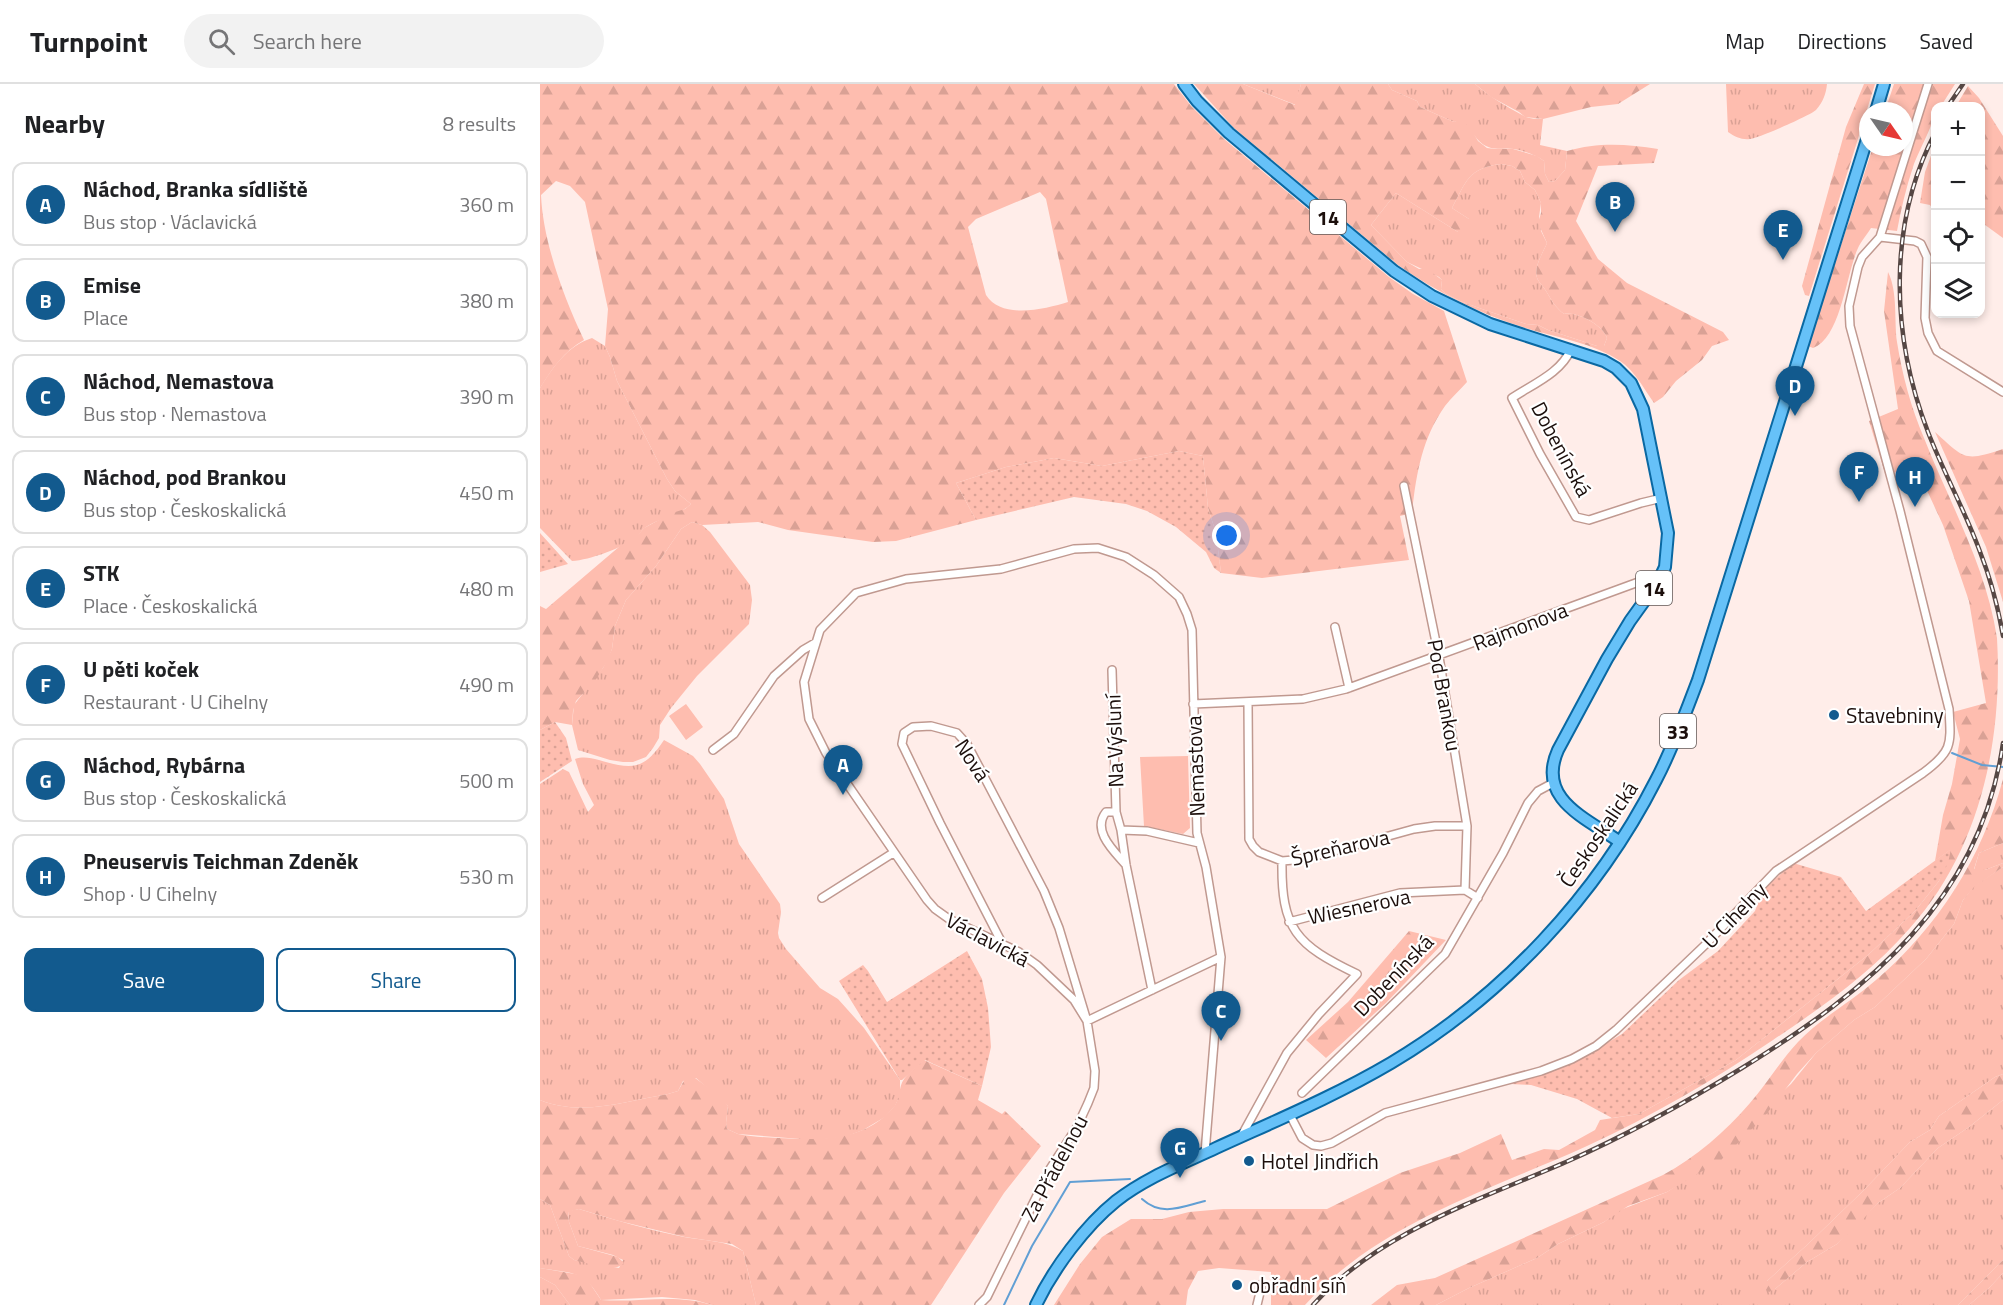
<!DOCTYPE html>
<meta charset="utf-8">
<style>
:root{--surface:#fff;--page:#f2f2f2;--text:#202124;--muted:#757577;--line:#e0e0e0;--accent:#125a8e}
body{margin:0;font-family:"Titillium Web",sans-serif;background:var(--page);color:var(--text)}
.controls{position:absolute;right:18px;top:18px;display:grid;overflow:hidden;border-radius:12px;box-shadow:0 3px 9px #0003}
.controls button{width:54px;height:54px;display:grid;place-items:center;padding:0;border:0;border-bottom:2px solid var(--line);background:var(--surface);color:var(--text);font:30px sans-serif}
.compass{position:absolute;left:1319px;top:18px;width:54px;height:54px;border-radius:50%;background:var(--surface);box-shadow:0 3px 9px #0003;rotate:124deg}
.you{position:absolute;left:687px;top:452px;width:21px;height:21px;margin:-15px;border:4px solid #fff;border-radius:50%;background:#1a73e8;box-shadow:0 0 0 9px #1a73e833}
.badge{display:grid;place-items:center;width:39px;height:39px;border-radius:50%;background:var(--accent);color:#fff;font-size:20px;font-weight:700}
.pin{position:absolute;translate:-50% -50px;filter:drop-shadow(0 2px 3px #0008)}
.pin::after{content:'';position:absolute;top:32px;width:21px;height:18px;background:inherit;clip-path:polygon(0 0,100% 0,50% 100%)}
.list{margin:0;padding:0;list-style:none}
h2{display:flex;justify-content:space-between;align-items:center;height:78px;margin:0;padding:0 24px;font-size:26px}
h2 small{font-size:20px;font-weight:400;color:var(--muted)}
.list li{display:grid;grid-template-columns:39px 1fr auto;gap:18px;align-items:center;box-sizing:border-box;height:84px;margin:0 12px 12px;padding:0 12px;border:2px solid var(--line);border-radius:12px}
.list b{display:block;font-size:22px;white-space:nowrap}
.list p{margin:0;font-size:20px;white-space:nowrap;color:var(--muted)}
.list em{font-size:20px;font-style:normal;color:var(--muted)}
.actions{display:flex;gap:12px;padding:18px 24px}
.actions a{flex:1;padding:14px 0;border:2px solid var(--accent);border-radius:12px;text-align:center;font-size:21px;color:var(--accent)}
.actions .main{background:var(--accent);color:#fff}
.icon{flex:none;width:33px;height:33px;fill:none;stroke:currentColor;stroke-width:2;stroke-linecap:round;stroke-linejoin:round}
.map{position:relative;flex:none;width:1463px;height:1221px;overflow:hidden}
header{display:flex;align-items:center;gap:36px;box-sizing:border-box;height:84px;padding:0 30px;background:var(--surface);border-bottom:2px solid var(--line)}
header strong{font-size:28px}
nav{display:flex;gap:33px;margin-inline-start:auto;font-size:21px}
.search{width:420px;height:54px;background:var(--page);display:flex;align-items:center;gap:15px;box-sizing:border-box;padding:0 21px;border-radius:33px;color:var(--muted);font-size:22px}
main{display:flex}
aside{flex:1;background:var(--surface)}
.map>svg:first-child{display:block}
.grass{fill:url(#grass-tufts)}
.forest{fill:url(#forest-firs);fill-rule:evenodd}
.park{fill:#febdaf}
.garden{fill:url(#garden-dots)}
.lines{fill:none;stroke-linecap:round;stroke-linejoin:round}
.stream{stroke:#619fd4;stroke-width:2}
.minor-casing{stroke:#c09990;stroke-width:10}
.primary-casing{stroke:#0a68a2;stroke-width:14}
.minor{stroke:#fff;stroke-width:7}
.primary{stroke:#66c1f8;stroke-width:10}
.rail-casing{stroke:#564744;stroke-width:4.5}
.rail{stroke:#fff;stroke-width:2;stroke-dasharray:7;stroke-linecap:butt}
.poi-dot{fill:#125a8e;stroke:#fff;stroke-width:2}
.labels{text-anchor:middle;dominant-baseline:central;stroke-width:4.5;stroke-linejoin:round;paint-order:stroke}
.shield{fill:#fff;stroke:#605755;stroke-width:1.5}
.shield-label{font-size:20px;font-weight:bold;fill:#1c0f0c}
.street-label{font-size:21px;fill:#1c0f0c;stroke:#fff}
.poi-label{font-size:21px;fill:#1c0f0c;stroke:#fff;text-anchor:start}
</style>
<header>
<strong>Turnpoint</strong>
<div class="search"><svg class="icon" aria-label="search" viewBox="0 0 24 24"><circle cx="10" cy="10" r="6"/><path d="M15 15l6 6"/></svg>Search here</div>
<nav><a>Map</a><a>Directions</a><a>Saved</a></nav>
</header>
<main>
<aside>
<h2>Nearby<small>8 results</small></h2>
<ul class="list">
<li><span class="badge">A</span><div><b>Náchod, Branka sídliště</b><p>Bus stop · Václavická</p></div><em>360 m</em></li>
<li><span class="badge">B</span><div><b>Emise</b><p>Place</p></div><em>380 m</em></li>
<li><span class="badge">C</span><div><b>Náchod, Nemastova</b><p>Bus stop · Nemastova</p></div><em>390 m</em></li>
<li><span class="badge">D</span><div><b>Náchod, pod Brankou</b><p>Bus stop · Českoskalická</p></div><em>450 m</em></li>
<li><span class="badge">E</span><div><b>STK</b><p>Place · Českoskalická</p></div><em>480 m</em></li>
<li><span class="badge">F</span><div><b>U pěti koček</b><p>Restaurant · U Cihelny</p></div><em>490 m</em></li>
<li><span class="badge">G</span><div><b>Náchod, Rybárna</b><p>Bus stop · Českoskalická</p></div><em>500 m</em></li>
<li><span class="badge">H</span><div><b>Pneuservis Teichman Zdeněk</b><p>Shop · U Cihelny</p></div><em>530 m</em></li>
</ul>
<div class="actions"><a class="main">Save</a><a>Share</a></div>
</aside>
<div class="map">
<svg width="1463" height="1221" viewBox="0 0 1463 1221">
<defs>
<pattern id="grass-tufts" width="24" height="20" patternUnits="userSpaceOnUse" patternTransform="scale(1.5)"><rect width="24" height="20" fill="#febdaf"/><path d="M3 7l-1-3M5 7V3M7 7l1-3M15 17l-1-3M17 17v-4M19 17l1-3" fill="none" stroke="#d9a195"/></pattern>
<pattern id="forest-firs" width="22" height="20" patternUnits="userSpaceOnUse" patternTransform="scale(1.5)"><rect width="22" height="20" fill="#febdaf"/><path d="M5 1l3.5 6h-7zM16 11l3.5 6h-7z" fill="#d9a195"/></pattern>
<pattern id="garden-dots" width="8" height="8" patternUnits="userSpaceOnUse" patternTransform="scale(1.5)"><rect width="8" height="8" fill="#febdaf"/><path d="M2 2h.1M6 6h.1" fill="none" stroke="#d9a195" stroke-width="1.8" stroke-linecap="round"/></pattern>
</defs>
<rect width="100%" height="100%" fill="#ffede9"/>
<path class="grass" d="M703 0H761L756 21Z
M848 0H935C950 13 967 23 984 32 989 35 998 35 1003 35L1000 61 1027 67 1025 86 1015 97 1009 98 1005 90 1004 77C996 71 984 67 974 65 964 63 955 67 946 62 933 55 934 45 919 37L914 38 880 23 877 17 852 6Z
M1186 0H1287C1286 10 1283 18 1276 26 1271 31 1217 55 1210 55 1202 56 1195 53 1188 48Z
M961 80 972 82 980 87 985 98 995 106 1001 119 999 133 1001 147 1007 159C1003 169 992 185 998 196 1000 200 1004 203 1006 207 1012 217 1015 223 1024 230 1036 227 1063 241 1067 254L1064 262H1057L1008 246 998 241 986 240 942 225 920 217 905 209 901 205 902 196 899 193 867 178 831 141 856 109 918 148 929 135 912 124C926 98 928 84 961 80Z
M52 254 65 262 70 273 77 297 127 395 135 407 151 420C140 431 120 434 106 443 102 445 100 450 97 453 82 464 50 476 32 477L0 444V304C13 283 27 262 52 254Z
M152 438 162 441 170 448 210 501 212 516 209 540 157 592 131 624 120 641 119 654 113 664 106 673 93 678H83L70 676 38 666 32 641 34 621 63 584 72 565 75 542 86 516 116 482 141 445Z
M124 656 153 672 160 680 184 715 199 760 240 820 241 828 238 849 239 854 246 865 280 904 298 915 324 944 360 996V1011L355 1022 345 1033 323 1046 305 1053 274 1056 198 1050 187 1045 186 1039 188 1022 156 994 143 997 138 1007 128 1010C87 1017 41 1033 0 1016V700L23 685 29 688 48 728 54 721 43 700 35 675C44 672 50 674 59 676 93 686 104 686 124 656Z
M1463 759V779L1445 786H1434L1439 769Z
M1463 783V990L1455 993 1399 1032 1390 1046 1370 1058 1322 1108 1267 1161 1227 1197 1235 1205 1267 1178 1297 1160 1338 1119 1360 1104 1398 1064 1429 1043 1463 1016V1176L1418 1221H896L929 1204 997 1174 1018 1160 1064 1138 1080 1126 1127 1108 1142 1098 1251 1000 1276 969 1314 936 1335 923 1386 875 1414 840 1423 816 1434 802Z
M0 1115 10 1121 29 1172 34 1176 79 1184 83 1176 73 1171 38 1162 29 1138 28 1127 39 1125C74 1136 109 1146 144 1153 165 1157 185 1156 203 1167L216 1221H172L155 1216 122 1213 61 1216C43 1185 33 1190 0 1184Z
M1463 1189V1221H1429L1449 1204Z
M0 1193 15 1201 30 1221H0Z"/>
<path class="forest" d="M0 0H634L651 22 684 55 849 193 873 210 904 227 927 298C920 306 911 314 905 322 882 354 876 391 872 429L860 432 869 476 722 494 681 489 676 449 668 424 663 372 639 367 562 382 514 374 466 383 416 399 436 436 356 457 333 458 248 446 218 438 162 441 152 438 141 445 116 482 86 516 75 542 72 565 68 576 55 597 36 617 33 627 32 641 15 638 0 646V522L6 525 80 462 97 452 104 444 132 429 145 425 151 420 135 407 127 395 77 297 70 273 65 262 68 225 45 118 30 102 16 97 1 111C3 158 24 214 44 256 24 267 12 285 0 304ZM500 108 506 115 528 218C505 225 462 236 446 211L428 143 436 135Z
M654 0H703L755 21 761 0H848L852 6 877 17 880 23 914 38 919 36 930 43 938 57 947 64 955 65H973L997 72 1004 77 1005 90 1009 98 1015 97 1025 86 1027 67C1058 58 1087 60 1118 65L1114 79 1058 82 1036 137 1058 175 1087 199 1183 248 1189 256 1172 262 1162 276 1136 297 1123 313 1114 319C1104 305 1095 287 1080 277 1053 259 1019 254 989 245 942 231 898 209 858 181L694 44ZM961 80 972 82 980 87 985 98 995 106 1001 119V129L998 139 1007 159C1003 169 992 185 998 196 1000 200 1004 203 1006 207 1012 217 1015 223 1024 230 1036 227 1063 241 1067 254L1064 262H1057L1008 246 998 241 986 240 942 225 920 217 905 209 901 205 902 196 894 190 891 184 879 185 867 178 831 141 856 109 918 148 930 150 936 144 929 135 912 124C926 98 928 84 961 80Z
M935 0H1110L1078 20 1051 23 1003 35 985 33 979 28 951 13Z
M1324 0H1335L1269 212 1265 211 1262 202 1306 43Z
M1354 0H1415L1401 22H1396C1395 40 1379 65 1373 83 1366 104 1361 125 1357 147L1331 144C1327 151 1321 157 1318 164 1306 190 1301 254 1273 264L1268 262 1333 63H1364V27H1345Z
M1428 2 1439 14 1463 52V154L1441 138 1440 22H1416Z
M1395 61 1396 129H1395L1390 121 1380 119 1385 88Z
M1348 188C1358 208 1354 236 1357 258 1362 290 1371 324 1384 354 1410 420 1446 482 1457 554 1463 657 1440 766 1370 844 1331 889 1282 923 1233 956 1174 996 1112 1032 1047 1062 950 1106 838 1139 765 1221H731V1188L679 1184 658 1187 648 1206 646 1221H514L540 1180 562 1153 591 1135H622L649 1128 683 1125H787L860 1089 920 1069 961 1050 972 1076 1004 1065 1019 1066 1055 1046 1060 1036 1099 1030 1196 976 1328 871 1375 827 1399 797 1410 766 1395 777 1403 731 1412 700 1420 655 1413 628 1446 619 1429 517 1403 441 1378 387 1345 389 1329 337 1358 325 1344 227Z
M1395 348C1425 375 1424 378 1463 365V518L1446 463Z
M1463 695V759L1439 769 1434 785 1445 786 1463 779V783L1434 803 1423 816 1414 840 1386 875 1335 923 1314 936 1276 969 1257 990 1225 1032 1181 1076 1127 1108 1088 1122 1064 1138 1018 1160 997 1174 929 1204 896 1221H831L857 1201 895 1194 1123 1091C1156 1073 1185 1048 1210 1019 1227 1000 1240 977 1258 958 1281 934 1311 918 1336 896 1398 843 1442 774 1463 695Z
M869 847 906 856 846 919 786 974 766 956 808 918Z
M384 976 442 1002 438 1016 462 1030 465 1027 501 1062 464 1109 391 1221H216L203 1167 192 1160 145 1153 79 1137 39 1125 28 1128 29 1138 38 1162 78 1173 84 1179C74 1190 47 1179 34 1176L29 1172 10 1121 0 1115V1016C41 1033 87 1017 128 1010L138 1007 146 993 151 991 181 1013 188 1022 186 1039 187 1045 198 1050C211 1053 225 1053 239 1054 279 1056 323 1058 352 1025 361 1016 358 1003 364 995 369 988 378 982 384 976Z
M1463 990V1016L1429 1043 1398 1064 1360 1104 1338 1119 1313 1146 1297 1160 1267 1178 1235 1205 1229 1208 1226 1206 1227 1197 1267 1161 1322 1108 1370 1058 1390 1046 1399 1032 1455 993Z
M1463 1176V1189L1449 1204 1429 1221H1418Z
M0 1184 41 1191 47 1195 61 1216C101 1219 133 1209 172 1221H30L15 1201 0 1193Z"/>
<path class="park" d="M146 620 163 643 146 656 129 632Z
M648 672 650 744 643 750 604 742 600 673Z"/>
<path class="garden" d="M639 367 663 372 668 424 676 449 681 489 674 484 666 468 636 443 607 427 586 420 534 413 436 436 416 399 466 383 514 374 562 382Z
M0 449 28 480 0 488Z
M15 638 26 654 32 677 0 698V646Z
M1411 765 1408 779 1399 797 1375 827 1328 871 1196 976 1099 1030 1072 1034 1037 1015 991 1001 970 1000 1003 990 1045 972 1082 950 1139 896 1178 867 1215 827 1223 806 1253 779 1301 793 1326 827Z
M427 867 442 895 448 924 451 963 442 1002 385 976 362 996H360L299 897 323 881 328 887 347 918Z"/>
<g class="lines">
<path class="stream" d="M1412 669 1442 681 1463 683
M602 1115C622 1133 641 1123 665 1117
M464 1221 492 1162 530 1098 590 1095"/>
<g class="minor-casing">
<path id="minor" d="M1340 153 1375 157 1381 160 1387 173 1385 234 1388 249 1397 267 1463 308
M1031 265C1021 289 993 300 972 314L1000 370 1036 433 1049 436 1101 419 1122 414
M864 402 899 573 927 742 925 806 938 814
M795 543 809 604
M572 586 576 728
M708 618 709 755 713 762 719 768 742 777 765 775 874 745 895 742H927
M653 620 763 615 806 605 1104 496 1111 495 1118 498
M173 666 194 650 234 592 263 566 275 559
M581 746 607 747 659 759
M586 781C575 768 551 747 566 728H576L581 746 586 781 612 906
M282 814 353 769
M749 838 860 809 925 806
M547 937 534 916 497 881 479 868 409 835 395 825 387 816 286 669 269 635 264 598 280 546 316 509 366 495 461 485 534 465 558 464 586 473 614 491 639 513 647 530 652 546 657 749 666 783 681 873 665 1069
M547 937 681 873
M762 1009 905 870 963 769 988 719 998 707 1013 699
M750 1031 762 1054 773 1061 781 1062 792 1059 845 1029 1001 987 1032 975 1056 962 1076 946 1165 861 1236 787 1383 689C1413 667 1411 660 1409 625L1360 427 1310 242 1309 222 1318 183 1322 173 1340 153 1388 0
M702 1051 747 969 779 930 817 890C756 861 741 845 742 777
M439 1221 447 1213 510 1085 537 1043 548 1019 554 1004 555 987 547 937 519 844 504 807 427 660 417 649 391 642 373 643 364 649 362 660 400 739 463 861
M717 1221 722 1200"/>
</g>
<g class="primary-casing">
<path id="primary" d="M644 0 657 17 689 49 854 187 892 212 950 240 1064 277 1076 284 1091 299 1103 325 1128 449 1125 483 1118 498 1090 537 1067 575 1018 666C996 715 1046 734 1080 758
M1336 27 1344 0
M496 1221C513 1185 545 1142 576 1117 607 1093 642 1080 676 1064 735 1037 795 1012 851 979 962 913 1057 812 1116 696 1133 664 1145 630 1158 596L1328 52"/>
</g>
<use href="#minor" class="minor"/>
<use href="#primary" class="primary"/>
<g class="rail-casing">
<path id="rail" d="M1408 22 1423 0
M1396 47C1347 140 1351 252 1388 348 1403 387 1424 425 1439 465 1450 493 1458 522 1463 552
M773 1221C839 1148 939 1116 1026 1078 1087 1051 1145 1019 1202 984 1329 906 1441 815 1463 659"/>
</g>
<use href="#rail" class="rail"/>
</g>
<g class="poi-dot">
<circle cx="1294" cy="631" r="6"/>
<circle cx="709" cy="1077" r="6"/>
<circle cx="697" cy="1201" r="6"/>
</g>
<g class="labels">
<g class="shield">
<rect x="770" y="116" width="36" height="34" rx="4.5"/>
<rect x="1096" y="487" width="36" height="34" rx="4.5"/>
<rect x="1120" y="630" width="36" height="34" rx="4.5"/>
</g>
<g class="shield-label">
<text x="788" y="133">14</text>
<text x="1114" y="504">14</text>
<text x="1138" y="647">33</text>
</g>
<g class="street-label">
<text transform="translate(1022 365) rotate(62)">Dobenínská</text>
<text transform="translate(980 542) rotate(-21)">Rajmonova</text>
<text transform="translate(905 611) rotate(80)">Pod Brankou</text>
<text transform="translate(574 657) rotate(-92)">Na Výsluní</text>
<text transform="translate(433 676) rotate(57)">Nová</text>
<text transform="translate(655 682) rotate(-92)">Nemastova</text>
<text transform="translate(1058 750) rotate(-56)">Českoskalická</text>
<text transform="translate(800 763) rotate(-13)">Špreňarova</text>
<text transform="translate(819 822) rotate(-12)">Wiesnerova</text>
<text transform="translate(1194 831) rotate(-46)">U Cihelny</text>
<text transform="translate(448 855) rotate(28)">Václavická</text>
<text transform="translate(853 891) rotate(-46)">Dobenínská</text>
<text transform="translate(514 1084) rotate(-62)">Za Přádelnou</text>
</g>
<g class="poi-label">
<text x="1306" y="631">Stavebniny</text>
<text x="721" y="1077">Hotel Jindřich</text>
<text x="709" y="1201">obřadní síň</text>
</g>
</g>
</svg>
<div class="controls">
<button>+</button>
<button>−</button>
<button><svg class="icon" aria-label="locate" viewBox="0 0 24 24"><circle cx="12" cy="12" r="6"/><path d="M12 2v4M12 18v4M2 12h4M18 12h4"/></svg></button>
<button><svg class="icon" aria-label="layers" viewBox="0 0 24 24"><path d="M12 4l9 5-9 5-9-5zM3 14l9 5 9-5"/></svg></button>
</div>
<svg class="compass" viewBox="-18 -18 36 36"><path d="M0-13l5 13h-10z" fill="#e53935"/><path d="M0 13l5-13h-10z" fill="#757577"/></svg>
<div class="you"></div>
<div class="pin badge" style="left:303px;top:711px">A</div>
<div class="pin badge" style="left:1075px;top:148px">B</div>
<div class="pin badge" style="left:681px;top:957px">C</div>
<div class="pin badge" style="left:1255px;top:332px">D</div>
<div class="pin badge" style="left:1243px;top:176px">E</div>
<div class="pin badge" style="left:1319px;top:418px">F</div>
<div class="pin badge" style="left:640px;top:1094px">G</div>
<div class="pin badge" style="left:1375px;top:423px">H</div>
</div>
</main>
